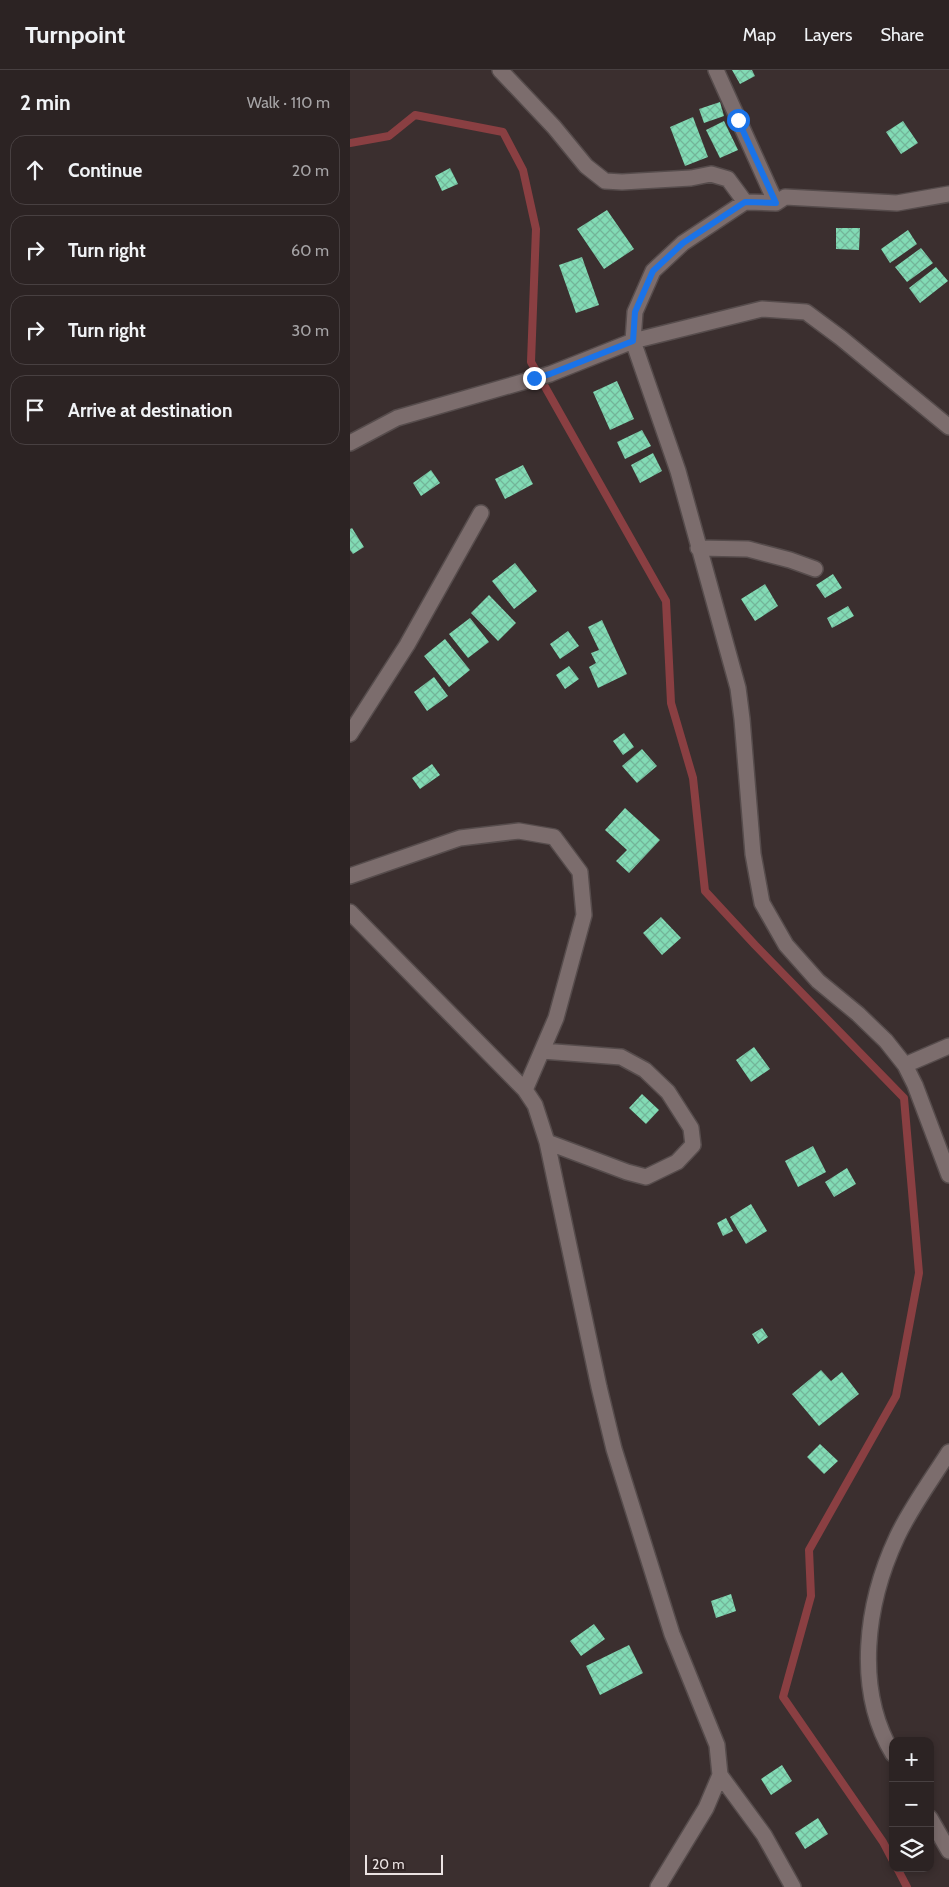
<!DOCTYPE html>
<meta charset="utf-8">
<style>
:root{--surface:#2c2323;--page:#382f30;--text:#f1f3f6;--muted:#a6a4a6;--line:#484041}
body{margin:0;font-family:Cabin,sans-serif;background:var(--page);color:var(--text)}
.controls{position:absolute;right:15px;bottom:15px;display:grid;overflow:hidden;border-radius:10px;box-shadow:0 2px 8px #0003}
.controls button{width:45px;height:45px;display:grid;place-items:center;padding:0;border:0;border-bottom:1px solid var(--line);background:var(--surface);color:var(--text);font:25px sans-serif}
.scale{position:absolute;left:15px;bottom:12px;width:78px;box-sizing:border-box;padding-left:5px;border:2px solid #ebe3e3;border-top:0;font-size:14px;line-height:18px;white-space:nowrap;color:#ebe3e3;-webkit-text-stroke:4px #312525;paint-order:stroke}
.stop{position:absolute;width:15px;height:15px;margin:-11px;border:4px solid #1a73e8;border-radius:50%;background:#fff}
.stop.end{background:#1a73e8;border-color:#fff;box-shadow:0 1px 5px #0008}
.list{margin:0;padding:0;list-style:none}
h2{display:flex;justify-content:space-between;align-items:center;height:65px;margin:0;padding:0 20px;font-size:21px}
h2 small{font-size:16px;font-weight:400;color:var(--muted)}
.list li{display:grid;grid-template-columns:32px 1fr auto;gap:15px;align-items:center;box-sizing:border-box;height:70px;margin:0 10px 10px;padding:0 10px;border:1px solid var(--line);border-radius:15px}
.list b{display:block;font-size:19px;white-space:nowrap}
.list em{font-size:16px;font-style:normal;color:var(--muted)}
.icon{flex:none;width:28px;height:28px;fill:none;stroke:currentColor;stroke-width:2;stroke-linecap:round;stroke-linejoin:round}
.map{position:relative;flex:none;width:599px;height:1817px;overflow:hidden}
header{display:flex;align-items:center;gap:30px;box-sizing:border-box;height:70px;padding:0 25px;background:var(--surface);border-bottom:1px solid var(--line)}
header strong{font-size:24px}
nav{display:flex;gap:28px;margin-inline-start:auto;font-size:18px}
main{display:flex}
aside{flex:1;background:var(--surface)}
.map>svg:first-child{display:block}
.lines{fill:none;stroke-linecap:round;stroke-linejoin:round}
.stream{stroke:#8a3f42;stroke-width:8}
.building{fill:url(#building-cross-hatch)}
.minor-casing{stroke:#564c4c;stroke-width:18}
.minor{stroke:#7c6d6d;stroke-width:15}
.route{stroke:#1a73e8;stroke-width:6}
</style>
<header>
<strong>Turnpoint</strong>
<nav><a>Map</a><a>Layers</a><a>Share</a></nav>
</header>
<main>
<aside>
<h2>2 min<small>Walk · 110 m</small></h2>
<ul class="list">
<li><svg class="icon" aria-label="ahead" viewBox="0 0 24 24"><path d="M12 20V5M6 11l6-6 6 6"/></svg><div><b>Continue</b></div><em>20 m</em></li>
<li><svg class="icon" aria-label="right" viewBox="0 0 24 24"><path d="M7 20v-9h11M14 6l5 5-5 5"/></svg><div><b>Turn right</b></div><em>60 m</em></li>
<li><svg class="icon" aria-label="right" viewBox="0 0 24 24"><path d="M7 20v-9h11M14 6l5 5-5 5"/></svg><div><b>Turn right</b></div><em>30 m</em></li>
<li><svg class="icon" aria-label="arrive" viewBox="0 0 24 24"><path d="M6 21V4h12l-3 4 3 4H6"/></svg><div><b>Arrive at destination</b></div></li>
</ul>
</aside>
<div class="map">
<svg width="599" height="1817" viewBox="0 0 599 1817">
<defs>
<pattern id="building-cross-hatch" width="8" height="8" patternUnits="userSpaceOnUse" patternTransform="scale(1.25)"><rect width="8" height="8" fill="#82dbb5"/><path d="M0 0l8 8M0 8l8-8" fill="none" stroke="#73b599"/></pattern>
</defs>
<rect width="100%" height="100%" fill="#3b2f2f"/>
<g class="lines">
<path class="stream" d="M0 73 39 66 65 45 153 62 173 100 186 159 181 292 316 531 321 633 343 708 355 821 405 875 554 1028 569 1203 546 1326 459 1480 461 1526 433 1627 533 1772 543 1791
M547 1798 557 1817"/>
</g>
<path class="building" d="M382 0H402L405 6 390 14Z
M370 32 374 46 354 53 349 39Z
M343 47 358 87 335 96 320 57Z
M374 51 388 80 370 88 356 60Z
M553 51 568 73 551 84 536 62Z
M100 98 108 114 92 121 85 106Z
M257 140 284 179 254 199 227 159Z
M486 158H510L509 180 486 179Z
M558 160 567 174 540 193 531 179Z
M571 178 583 193 557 212 545 197Z
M232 187 249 235 226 243 209 195Z
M586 197 598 211 570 233 559 218Z
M267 311 284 349 260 360 243 322Z
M292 360 301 376 275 389 267 372Z
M303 383 312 401 290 413 281 395Z
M173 395 183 414 155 429 145 409Z
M81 400 90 413 71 426 63 413Z
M2 458 14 477 3 484 0 480V459Z
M165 493 187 521 164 539 142 511Z
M483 504 492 518 475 528 466 515Z
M415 514 428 536 405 551 391 529Z
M139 525 166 553 148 571 121 543Z
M498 536 504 546 482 558 477 548Z
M120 548 139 572 118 588 99 564Z
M252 550 277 604 248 618 239 597 246 593 241 583 249 580 238 557Z
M218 561 229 576 210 589 200 574Z
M95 569 120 600 99 617 74 586Z
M219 596 229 609 215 619 206 605Z
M84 607 98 626 77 641 64 622Z
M274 663 284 677 273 685 263 671Z
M292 679 307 696 287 713 272 696Z
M82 694 90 705 70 719 62 708Z
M275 738 310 770 279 803 266 791 277 780 255 760Z
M311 847 331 868 312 885 293 863Z
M404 977 420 999 401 1012 386 990Z
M292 1024 309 1040 296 1054 279 1038Z
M463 1076 476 1102 448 1117 435 1091Z
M497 1098 506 1114 484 1127 475 1112Z
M401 1134 417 1161 396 1174 380 1147Z
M376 1148 383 1161 373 1166 367 1153Z
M412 1258 418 1267 408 1274 402 1264Z
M471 1300 481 1311 492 1302 509 1324 469 1356 442 1324Z
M470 1374 488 1391 474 1404 457 1387Z
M381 1524 386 1541 366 1548 361 1531Z
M244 1554 255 1569 231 1586 220 1571Z
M279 1575 293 1603 250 1625 236 1596Z
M432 1695 442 1711 421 1725 411 1709Z
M468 1748 478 1764 455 1779 445 1763Z"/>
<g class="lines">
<g class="minor-casing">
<path id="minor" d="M150 0 204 57 236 96 255 111 272 112 341 108 361 104 378 109 395 132
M366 0 426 133
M599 124 547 133 435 127 426 133 395 132 333 173 303 201 285 242 283 271 328 401 388 618 392 649 403 784 412 833 436 875 468 911 508 944 536 971 555 995 565 1015 599 1105
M0 373 47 348 200 304 283 271 412 239 456 242 491 268 599 357
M348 478 398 479 440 490 465 499
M0 664 57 575 131 443
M0 806 110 768 169 761 204 767 230 802 234 845 206 948 175 1020
M0 842 175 1020 185 1035 197 1072 249 1317 264 1379 322 1564 367 1675 370 1705 356 1738 308 1817
M192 981 271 987 295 1000 318 1022 341 1058 343 1075 327 1092 296 1107 277 1102 197 1072
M555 995 599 976
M543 1684C504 1619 516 1533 547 1467 560 1439 582 1409 599 1382
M370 1705 414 1765 443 1817
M580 1748 599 1781"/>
</g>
<use href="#minor" class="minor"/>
</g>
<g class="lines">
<path class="route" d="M184 308 200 304 283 271 285 242 303 201 333 173 395 132 426 133 388 50"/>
</g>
</svg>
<div class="controls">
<button>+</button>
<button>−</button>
<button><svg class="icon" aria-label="layers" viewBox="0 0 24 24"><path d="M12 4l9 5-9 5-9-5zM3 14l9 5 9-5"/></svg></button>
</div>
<div class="scale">20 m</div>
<div class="stop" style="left:388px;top:50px"></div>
<div class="stop end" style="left:184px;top:308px"></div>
</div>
</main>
